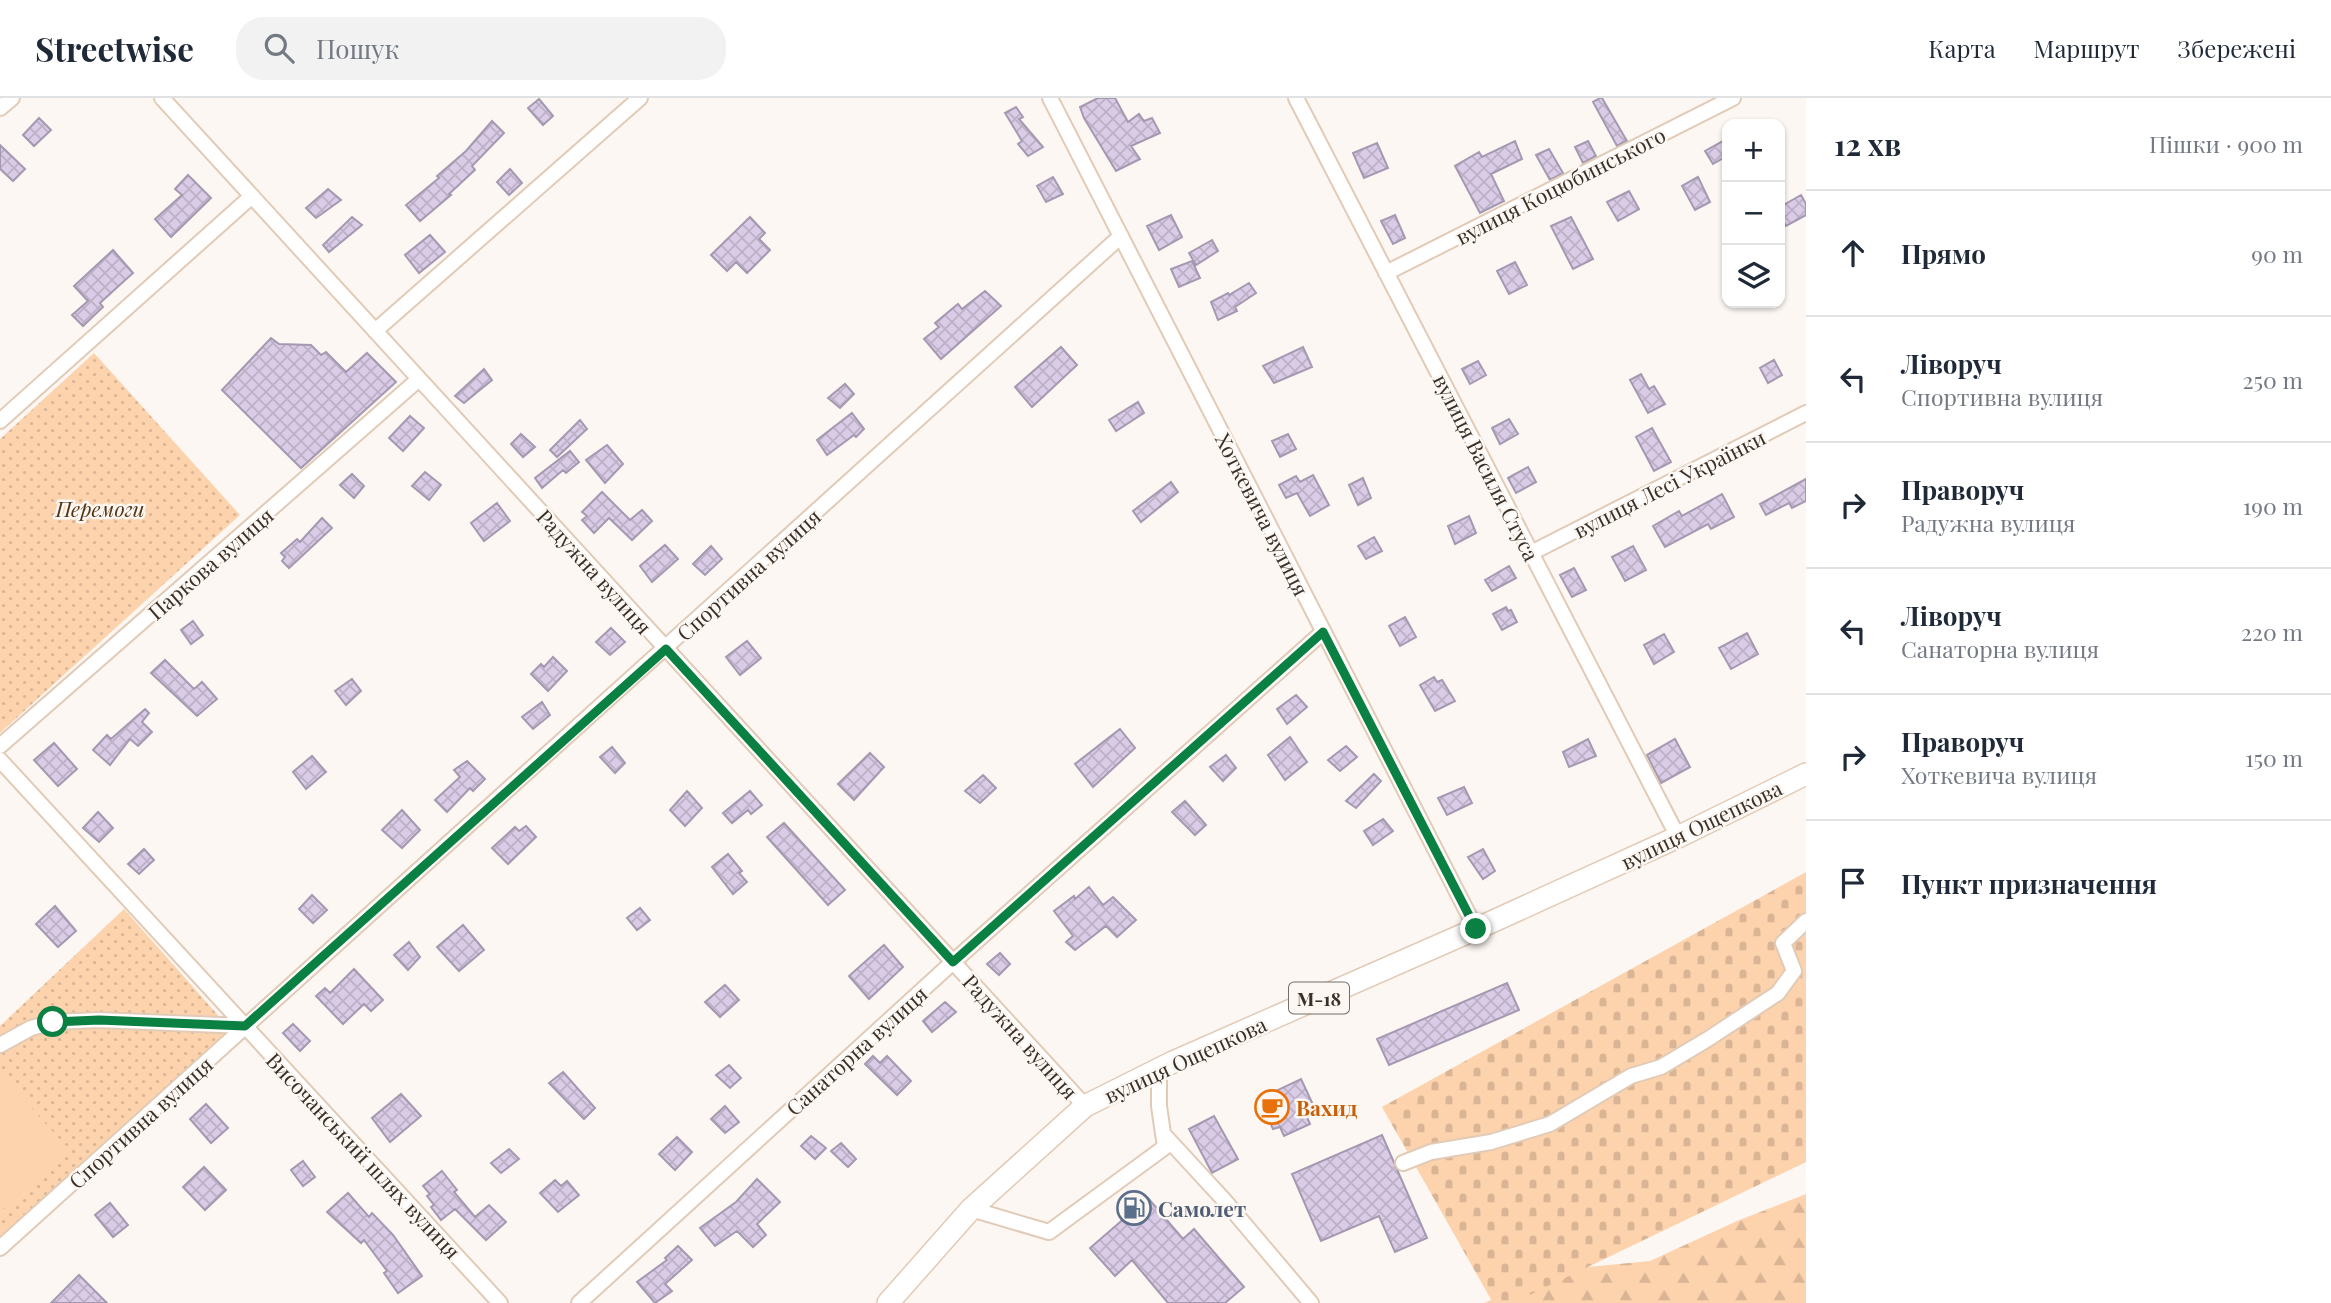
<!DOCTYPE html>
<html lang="uk">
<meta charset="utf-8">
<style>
:root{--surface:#fff;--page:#f2f2f3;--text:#1f2937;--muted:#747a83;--line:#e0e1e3}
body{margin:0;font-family:"Playfair Display",serif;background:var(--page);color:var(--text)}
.controls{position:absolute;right:21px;top:21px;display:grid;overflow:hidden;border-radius:14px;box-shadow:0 2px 5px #0004}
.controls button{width:63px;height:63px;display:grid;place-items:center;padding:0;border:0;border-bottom:2px solid var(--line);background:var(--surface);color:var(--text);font:35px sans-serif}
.stop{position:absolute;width:21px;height:21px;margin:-16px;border:5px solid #0b8043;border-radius:50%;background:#fff}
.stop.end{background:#0b8043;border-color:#fff;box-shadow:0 2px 7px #0008}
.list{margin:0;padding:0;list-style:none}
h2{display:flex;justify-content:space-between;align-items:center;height:91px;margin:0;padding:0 28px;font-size:30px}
h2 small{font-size:23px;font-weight:400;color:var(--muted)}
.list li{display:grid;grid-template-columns:46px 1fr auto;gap:21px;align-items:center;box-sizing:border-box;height:126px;padding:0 28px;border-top:2px solid var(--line)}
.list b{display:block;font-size:26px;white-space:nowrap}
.list p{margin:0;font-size:23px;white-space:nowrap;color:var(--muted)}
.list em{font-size:23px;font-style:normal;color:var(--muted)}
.icon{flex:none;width:38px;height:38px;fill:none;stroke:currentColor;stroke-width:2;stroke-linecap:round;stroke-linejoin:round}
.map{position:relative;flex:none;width:1806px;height:1205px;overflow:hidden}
header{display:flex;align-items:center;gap:42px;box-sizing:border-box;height:98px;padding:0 35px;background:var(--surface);border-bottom:2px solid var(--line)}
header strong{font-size:33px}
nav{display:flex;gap:38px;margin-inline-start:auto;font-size:24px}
.search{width:490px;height:63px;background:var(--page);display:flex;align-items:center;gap:18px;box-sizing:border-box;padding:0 24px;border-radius:28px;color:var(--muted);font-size:26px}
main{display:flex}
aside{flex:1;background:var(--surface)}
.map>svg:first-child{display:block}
.forest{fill:url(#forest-firs)}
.cemetery{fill:url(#cemetery-stones)}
.park{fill:url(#park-dots)}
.garden{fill:#fdd3ad}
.building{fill:url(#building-cross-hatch);stroke:#a598b1;stroke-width:2}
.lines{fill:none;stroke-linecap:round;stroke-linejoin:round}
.minor-casing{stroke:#e2cbb6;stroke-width:18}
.highway-casing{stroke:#e2cbb6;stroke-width:24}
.minor{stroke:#fff;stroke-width:14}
.highway{stroke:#fff;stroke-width:21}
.route{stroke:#0b8043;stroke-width:9}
.labels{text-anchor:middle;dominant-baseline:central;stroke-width:5;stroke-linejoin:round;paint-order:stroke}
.shield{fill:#fcf7f2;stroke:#746c65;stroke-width:2}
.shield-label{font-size:19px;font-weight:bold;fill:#393028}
.street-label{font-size:21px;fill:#393028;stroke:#fcf7f2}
.park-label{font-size:21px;font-style:italic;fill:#553513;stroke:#fcf7f2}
.food-label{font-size:21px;font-weight:bold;fill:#c56008;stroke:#fcf7f2;text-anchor:start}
.service-label{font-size:21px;font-weight:bold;fill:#4e5e75;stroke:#fcf7f2;text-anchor:start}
</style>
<header>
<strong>Streetwise</strong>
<div class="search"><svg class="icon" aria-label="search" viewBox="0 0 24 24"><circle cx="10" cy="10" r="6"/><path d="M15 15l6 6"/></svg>Пошук</div>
<nav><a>Карта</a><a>Маршрут</a><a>Збережені</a></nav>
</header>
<main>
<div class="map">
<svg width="1806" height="1205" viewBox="0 0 1806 1205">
<defs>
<pattern id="forest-firs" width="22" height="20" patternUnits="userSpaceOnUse" patternTransform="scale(1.75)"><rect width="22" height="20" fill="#fdd3ad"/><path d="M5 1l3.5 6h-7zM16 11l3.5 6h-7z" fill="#dab595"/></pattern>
<pattern id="cemetery-stones" width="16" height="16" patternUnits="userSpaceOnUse" patternTransform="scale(1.75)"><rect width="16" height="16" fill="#fdd3ad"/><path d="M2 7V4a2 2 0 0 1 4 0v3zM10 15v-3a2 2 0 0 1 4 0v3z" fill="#dab595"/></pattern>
<pattern id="park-dots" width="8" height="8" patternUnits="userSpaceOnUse" patternTransform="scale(1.75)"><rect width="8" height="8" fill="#fdd3ad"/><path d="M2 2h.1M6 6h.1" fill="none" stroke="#dab595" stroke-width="1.8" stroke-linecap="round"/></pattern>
<pattern id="building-cross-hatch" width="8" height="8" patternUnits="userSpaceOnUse" patternTransform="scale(1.75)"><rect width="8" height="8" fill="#dacce7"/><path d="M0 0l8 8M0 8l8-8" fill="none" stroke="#bcb0c6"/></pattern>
</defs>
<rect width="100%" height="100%" fill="#fcf7f2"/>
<path class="forest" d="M1806 1096V1205H1484L1557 1172 1650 1163 1737 1123Z"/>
<path class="cemetery" d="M1806 774V1064L1513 1205H1493L1382 1009Z"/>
<path class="park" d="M94 255 240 417 0 635V341Z
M124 811 232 933 0 1139V928Z"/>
<path class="garden" d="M0 976 69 1051 0 1114Z"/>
<path class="building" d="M1098 0H1115L1128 24 1139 16 1144 23 1152 20 1160 35 1131 48 1140 61 1116 73 1084 20 1080 9Z
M1600 0H1602L1627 43 1617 48 1593 4Z
M539 1 553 18 543 27 528 10Z
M1016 9 1023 19 1019 21 1043 49 1028 58 1018 46 1022 43 1005 15Z
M39 20 51 32 34 48 23 37Z
M492 23 504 35 472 68 475 72 449 96 451 97 420 123 406 107 439 80 437 78 466 53Z
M1515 43 1522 61 1491 76 1504 103 1480 115 1455 68 1479 54 1482 59Z
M1588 43 1596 58 1583 65 1575 49Z
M1723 43 1727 51V58L1713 66 1705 53Z
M1377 45 1388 70 1364 80 1353 55Z
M0 47 25 71 13 83 0 71Z
M1549 51 1563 75 1550 82 1536 57Z
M510 71 522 85 509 97 497 84Z
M188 77 211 100 171 139 155 121 182 97 175 91Z
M1053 79 1063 96 1046 104 1037 88Z
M1698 79 1710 104 1695 112 1682 88Z
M328 91 341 102 316 120 306 110Z
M1629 93 1639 111 1618 123 1607 104Z
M1801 97 1806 106V117L1786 128 1780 118V109Z
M1171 117 1182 139 1159 152 1147 128Z
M1395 117 1405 140 1393 146 1381 123Z
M352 119 362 127 329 154 323 147Z
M750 119 765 135 759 141 770 152 747 175 736 164 727 173 711 157Z
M1571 119 1593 161 1573 171 1551 128Z
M430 137 445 154 419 175 405 157Z
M1212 142 1218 153 1196 167 1189 155Z
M113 152 133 175 100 205 103 209 83 228 72 217 88 203 74 188Z
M1192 163 1200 180 1179 189 1171 171Z
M1515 164 1527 187 1509 196 1497 173Z
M1249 185 1256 195 1235 209 1237 213 1218 222 1211 204 1228 195 1229 197Z
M985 193 1001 208 941 261 924 241 939 229 935 225 958 206 962 211Z
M271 240 279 246 311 247 321 257 326 254 346 274 367 255 396 284 301 370 222 292Z
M1061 249 1077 267 1032 309 1015 289Z
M1303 249 1312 269 1274 285 1263 268Z
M1774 262 1782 277 1768 285 1760 270Z
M1478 263 1486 277 1470 286 1462 271Z
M484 271 492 282 464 305 455 298Z
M1641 276 1649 291 1654 288 1665 306 1648 315 1630 282Z
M845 286 854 296 840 310 828 300Z
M1138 304 1144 315 1116 333 1109 322Z
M852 315 864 331 856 339 854 337 827 357 817 342Z
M410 318 424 330 403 353 389 340Z
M1509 321 1518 336 1500 346 1492 330Z
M580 322 587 331 557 359 550 352Z
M1652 330 1671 364 1654 373 1636 339Z
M521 336 535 349 523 359 511 346Z
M1288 336 1296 351 1280 359 1272 343Z
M607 347 623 366 605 385 586 362Z
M570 353 579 364 566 375 563 372 542 390 535 380Z
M1528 369 1536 384 1516 395 1508 380Z
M425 374 441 387 429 402 412 388Z
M352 376 364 388 354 400 340 387Z
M1313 377 1329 407 1310 418 1297 395 1286 400 1279 387 1296 378 1300 384Z
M1363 380 1371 400 1358 407 1349 387Z
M1806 381V403L1792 410 1789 405 1766 417 1760 406Z
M1171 384 1178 394 1141 424 1133 413Z
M602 394 630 422 642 412 652 423 632 442 609 420 594 435 582 422 587 418 582 414Z
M1722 396 1734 419 1711 431 1708 426 1665 449 1653 428 1679 413 1682 418Z
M497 405 510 423 484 443 471 425Z
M1469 418 1476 435 1455 446 1448 428Z
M322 420 332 430 289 470 282 463 285 459 281 455 297 441 300 444Z
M1374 439 1382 453 1366 461 1358 448Z
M665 447 678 461 652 484 640 468Z
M711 448 722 461 705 477 693 466Z
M1633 448 1646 472 1625 483 1612 459Z
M1509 468 1516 480 1492 493 1485 482Z
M1574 470 1586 492 1572 499 1560 477Z
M1506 509 1508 513 1511 512 1517 524 1502 532 1493 516Z
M1405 519 1416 539 1400 548 1389 528Z
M193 523 203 537 191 546 181 532Z
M611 530 625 544 610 557 596 544Z
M1747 535 1758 556 1731 571 1719 550Z
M1664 536 1674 554 1654 566 1644 547Z
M747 543 761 560 740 577 726 559Z
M553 559 567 573 548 593 531 576 541 566 544 569Z
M165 562 194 591 202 584 217 601 197 618 151 575Z
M1434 579 1437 584 1442 582 1455 603 1435 613 1420 587Z
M352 581 361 593 346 607 335 593Z
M1296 597 1307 609 1287 626 1277 611Z
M542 604 550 617 533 631 522 619Z
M145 611 149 615 142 624 152 634 138 648 130 641 110 667 93 652 107 637 111 641Z
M1120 631 1135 650 1093 689 1075 666Z
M1290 639 1307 664 1285 682 1268 657Z
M1588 641 1596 658 1569 669 1563 654Z
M1675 641 1690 669 1661 685 1647 657Z
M54 645 77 671 58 688 34 662Z
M1346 648 1357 659 1340 673 1328 662Z
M612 649 625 665 615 675 600 659Z
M870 655 884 669 854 702 838 686Z
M1226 657 1236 670 1223 683 1210 669Z
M312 658 326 674 306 691 293 674Z
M467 663 485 681 473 693 470 690 447 714 435 702 460 679 454 672Z
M1374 676 1381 683 1356 710 1346 703Z
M983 677 996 690 980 705 965 693Z
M1464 689 1472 705 1447 717 1438 700Z
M687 693 702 710 685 728 670 712Z
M750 693 762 707 751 716 748 712 732 725 723 715Z
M1185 703 1206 727 1195 737 1172 714Z
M402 712 420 732 402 750 382 732Z
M98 714 113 730 99 744 83 730Z
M1383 721 1393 733 1373 747 1364 733Z
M784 725 845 792 828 807 767 739Z
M526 728 536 739 508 766 492 750 515 729 519 733Z
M144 751 154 762 139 776 128 766Z
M1483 751 1495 773 1483 781 1468 759Z
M728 756 742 773 739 775 747 784 733 796 712 769Z
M1089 789 1103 807 1113 799 1136 822 1117 839 1106 828 1075 852 1066 844 1073 838 1054 813 1074 798 1075 801Z
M312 797 327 812 313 825 299 811Z
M55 808 76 833 58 849 36 826Z
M640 810 650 822 637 832 627 820Z
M463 827 484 852 459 873 437 849Z
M409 844 420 859 408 872 394 857Z
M884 847 903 869 869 901 849 878Z
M1000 855 1010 866 999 877 987 866Z
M354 871 383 902 371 913 364 906 343 926 316 898 325 890 330 895Z
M1507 885 1519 912 1389 967 1377 941Z
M725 887 739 902 720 919 705 904Z
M945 904 956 914 932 934 923 923Z
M293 926 310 943 300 953 283 935Z
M873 958 880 965 887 958 911 983 897 997 865 966Z
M729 967 741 980 730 990 716 977Z
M563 974 595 1010 584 1021 549 985Z
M1301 981 1316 1013 1306 1017 1310 1026 1284 1038 1280 1029 1273 1031 1259 1001Z
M401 996 421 1018 390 1044 372 1020Z
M206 1006 228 1030 211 1045 190 1021Z
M725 1008 739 1024 725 1035 711 1021Z
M1214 1018 1238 1061 1212 1075 1189 1031Z
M1382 1037 1427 1140 1395 1154 1379 1118 1321 1143 1292 1076Z
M811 1038 826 1050 815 1061 801 1048Z
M677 1039 692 1054 675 1072 659 1056Z
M841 1045 856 1061 848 1069 831 1053Z
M509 1051 519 1061 501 1075 491 1065Z
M303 1063 315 1079 303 1088 291 1072Z
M204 1069 226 1092 205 1112 183 1089Z
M442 1073 457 1092 454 1094 475 1119 489 1107 506 1124 486 1142 455 1111 441 1122 431 1109 434 1107 427 1098 430 1096 423 1088Z
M757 1081 780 1104 757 1126 766 1137 753 1149 737 1133 715 1148 700 1130 736 1104Z
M555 1082 561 1088 567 1083 579 1097 558 1114 540 1095Z
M348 1095 369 1119 372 1115 393 1137 422 1178 398 1195 384 1175 387 1173 364 1142 361 1145 327 1114Z
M1148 1100 1183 1141 1194 1131 1244 1189 1225 1205H1168L1132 1162 1115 1178 1090 1150Z
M110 1105 128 1127 113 1139 95 1117Z
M678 1148 692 1162 665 1186 672 1193 655 1205 637 1184 667 1162 665 1160Z
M79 1177 107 1205H51Z"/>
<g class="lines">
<g class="minor-casing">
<path id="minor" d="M162 0 1085 1008
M1050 0 1476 831
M1296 0 1678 739
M0 10 12 0
M1386 175 1733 0
M375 233 640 0
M0 323 252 98
M1531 455 1806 315
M0 648 419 281
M0 662 500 1205
M0 947 31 930 53 924 98 922 245 928
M1165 1038 1224 1102 1311 1205
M1403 1065 1431 1054 1491 1044 1550 1026 1631 978 1661 969 1708 941 1778 895 1794 873 1783 845 1806 823
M971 1111 1049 1134 1165 1049 1159 1008V971
M0 1150 1121 138
M579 1205 953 864 1323 534"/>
</g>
<g class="highway-casing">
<path id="highway" d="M888 1205 971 1111 1085 1008 1173 964 1476 831 1678 739 1806 676"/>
</g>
<use href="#minor" class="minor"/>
<use href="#highway" class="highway"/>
</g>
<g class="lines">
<path class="route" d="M53 924 99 922 245 928 666 551 953 864 1323 534 1476 831"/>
</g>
<defs>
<g id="cafe-ring" transform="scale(1.75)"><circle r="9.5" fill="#fcf7f2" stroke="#e8710a" stroke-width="1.5"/><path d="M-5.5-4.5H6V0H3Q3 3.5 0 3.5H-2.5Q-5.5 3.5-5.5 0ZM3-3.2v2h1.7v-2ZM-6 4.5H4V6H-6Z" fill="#e8710a"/></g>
<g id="fuel-ring" transform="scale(1.75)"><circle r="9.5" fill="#fcf7f2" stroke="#5c6f8a" stroke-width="1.5"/><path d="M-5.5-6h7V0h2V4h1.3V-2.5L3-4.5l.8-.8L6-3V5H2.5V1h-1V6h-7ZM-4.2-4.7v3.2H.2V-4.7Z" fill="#5c6f8a"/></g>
</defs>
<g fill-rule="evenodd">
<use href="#cafe-ring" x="1272" y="1009"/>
<use href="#fuel-ring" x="1134" y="1110"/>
</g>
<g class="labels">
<rect class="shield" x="1289" y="884.5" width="60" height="31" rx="5"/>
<g class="shield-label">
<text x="1319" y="900">М-18</text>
</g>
<g class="street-label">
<text transform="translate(1560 87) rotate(-27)">вулиця Коцюбинського</text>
<text transform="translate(1487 369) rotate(63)">вулиця Василя Стуса</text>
<text transform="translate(1669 385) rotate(-27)">вулиця Лесі Українки</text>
<text transform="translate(1263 416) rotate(63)">Хоткевича вулиця</text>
<text transform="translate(210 465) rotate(-41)">Паркова вулиця</text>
<text transform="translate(595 473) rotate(48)">Радужна вулиця</text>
<text transform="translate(748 476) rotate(-42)">Спортивна вулиця</text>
<text transform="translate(1701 726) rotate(-26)">вулиця Ощепкова</text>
<text transform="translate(1021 938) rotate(48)">Радужна вулиця</text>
<text transform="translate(856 952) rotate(-42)">Санаторна вулиця</text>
<text transform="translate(1185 961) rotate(-25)">вулиця Ощепкова</text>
<text transform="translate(140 1024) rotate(-42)">Спортивна вулиця</text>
<text transform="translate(364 1057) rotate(47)">Височанський шлях вулиця</text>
</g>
<g class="park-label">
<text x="100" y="410">Перемоги</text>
</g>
<g class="food-label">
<text x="1296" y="1009">Вахид</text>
</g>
<g class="service-label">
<text x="1158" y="1110">Самолет</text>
</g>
</g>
</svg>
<div class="controls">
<button>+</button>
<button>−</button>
<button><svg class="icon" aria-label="layers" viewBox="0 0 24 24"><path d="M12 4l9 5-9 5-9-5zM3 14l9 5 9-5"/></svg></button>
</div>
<div class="stop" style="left:53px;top:924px"></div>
<div class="stop end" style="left:1476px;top:831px"></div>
</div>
<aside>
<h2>12 хв<small>Пішки · 900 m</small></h2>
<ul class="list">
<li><svg class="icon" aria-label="ahead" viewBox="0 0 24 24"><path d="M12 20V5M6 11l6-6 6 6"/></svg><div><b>Прямо</b></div><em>90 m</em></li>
<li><svg class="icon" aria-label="left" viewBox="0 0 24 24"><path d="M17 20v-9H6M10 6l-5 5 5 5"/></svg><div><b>Ліворуч</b><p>Спортивна вулиця</p></div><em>250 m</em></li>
<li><svg class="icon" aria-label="right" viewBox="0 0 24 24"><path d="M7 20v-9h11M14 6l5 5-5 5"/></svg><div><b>Праворуч</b><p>Радужна вулиця</p></div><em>190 m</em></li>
<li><svg class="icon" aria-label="left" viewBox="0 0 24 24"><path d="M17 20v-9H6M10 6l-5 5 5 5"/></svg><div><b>Ліворуч</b><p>Санаторна вулиця</p></div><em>220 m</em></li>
<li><svg class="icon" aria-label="right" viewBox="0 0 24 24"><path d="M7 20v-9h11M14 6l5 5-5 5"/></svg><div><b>Праворуч</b><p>Хоткевича вулиця</p></div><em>150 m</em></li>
<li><svg class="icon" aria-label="arrive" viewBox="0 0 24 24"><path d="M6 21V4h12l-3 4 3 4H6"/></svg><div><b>Пункт призначення</b></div></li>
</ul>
</aside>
</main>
